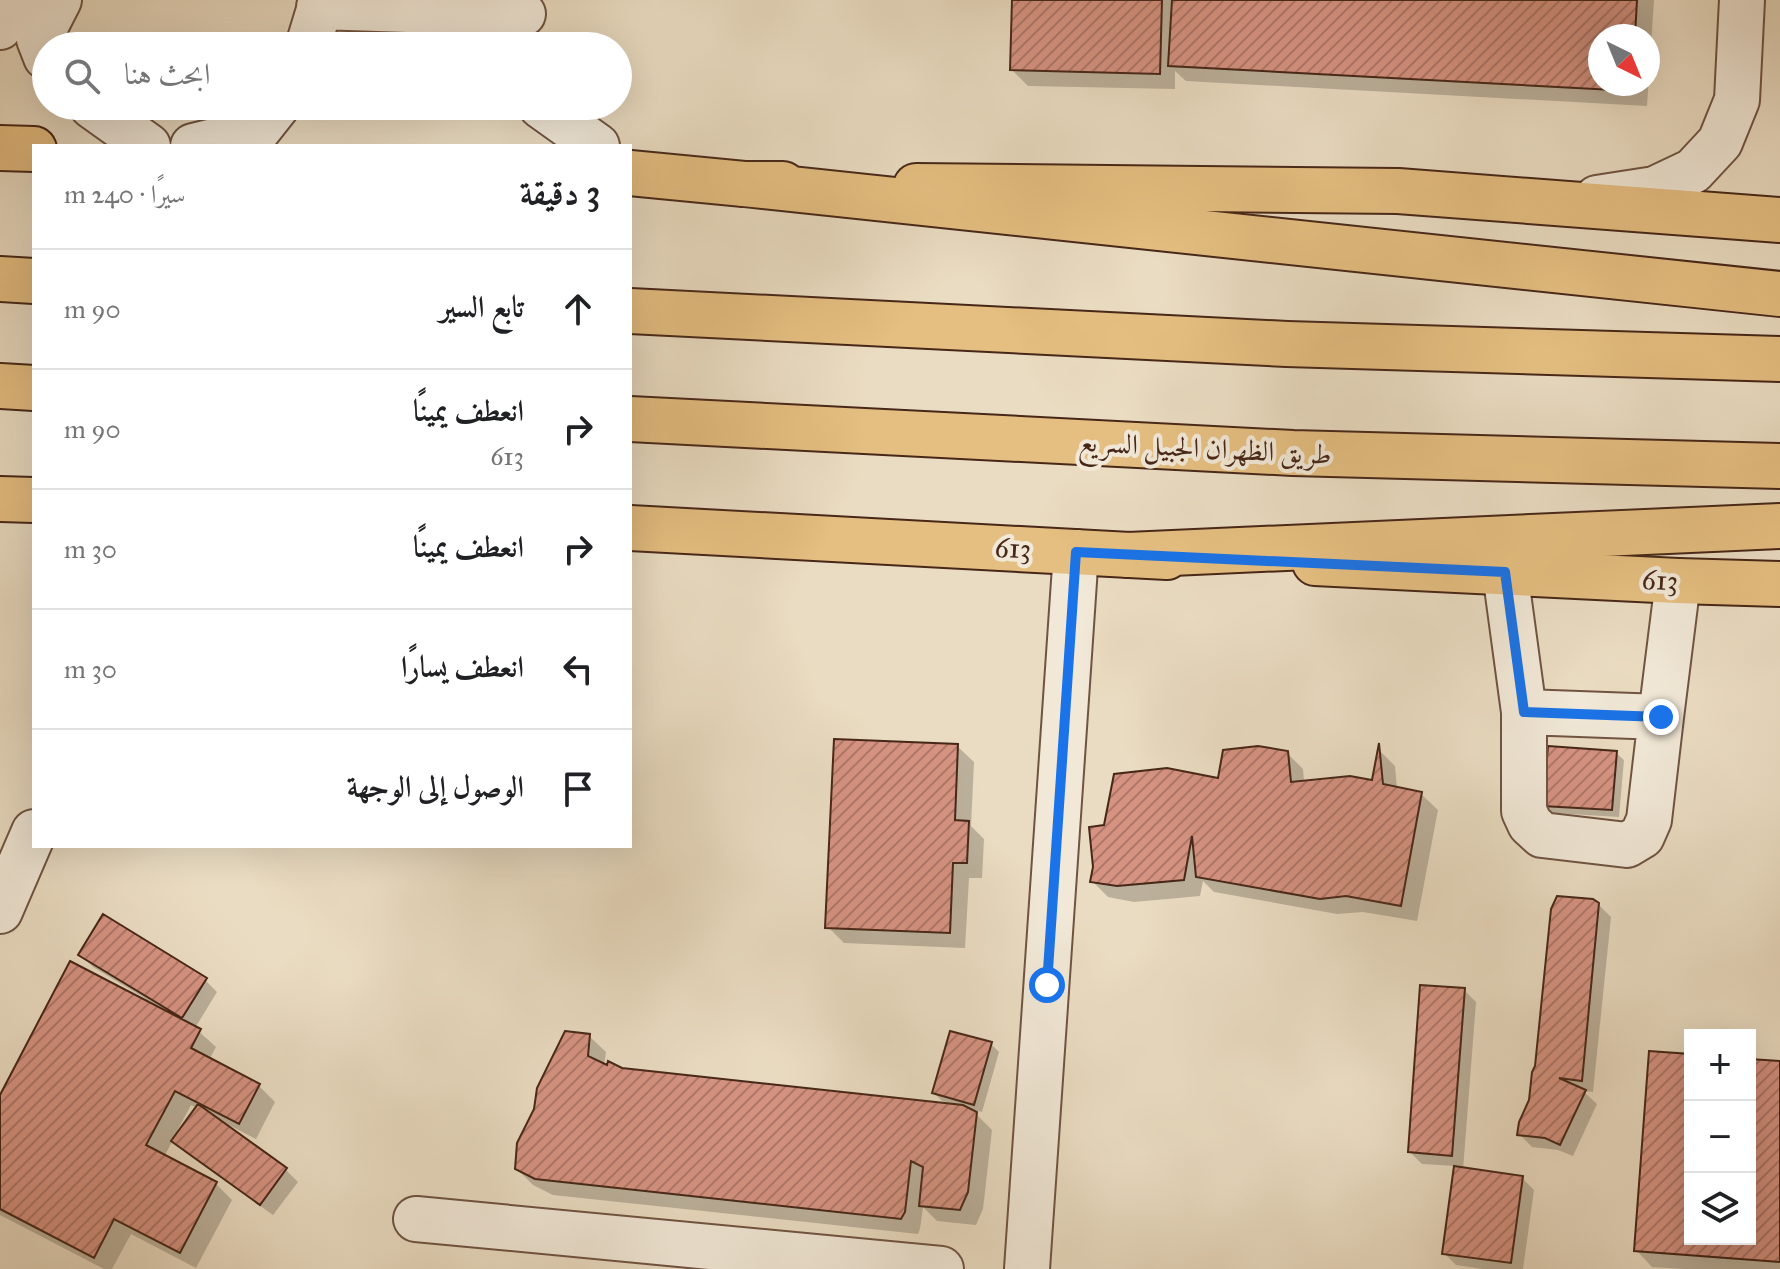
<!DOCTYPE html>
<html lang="ar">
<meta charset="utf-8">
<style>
:root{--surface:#fff;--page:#f6f6f6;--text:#202124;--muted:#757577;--line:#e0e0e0}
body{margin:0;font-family:"IM FELL Great Primer",Amiri,serif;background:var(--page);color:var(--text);direction:rtl}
.controls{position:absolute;right:24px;bottom:24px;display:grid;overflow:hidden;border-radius:0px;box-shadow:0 8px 32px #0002}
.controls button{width:72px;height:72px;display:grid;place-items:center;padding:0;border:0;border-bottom:2px solid var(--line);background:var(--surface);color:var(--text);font:40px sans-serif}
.compass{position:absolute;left:1588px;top:24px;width:72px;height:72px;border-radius:50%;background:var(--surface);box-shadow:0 8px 32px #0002;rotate:137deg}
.stop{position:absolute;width:24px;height:24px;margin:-18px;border:6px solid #1a73e8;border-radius:50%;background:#fff}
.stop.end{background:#1a73e8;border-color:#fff;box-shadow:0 2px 8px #0008}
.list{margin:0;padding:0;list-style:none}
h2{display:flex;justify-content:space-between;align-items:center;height:104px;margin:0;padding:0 32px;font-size:34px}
h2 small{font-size:26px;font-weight:400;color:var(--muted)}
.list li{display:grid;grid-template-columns:52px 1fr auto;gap:24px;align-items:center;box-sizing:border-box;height:120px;padding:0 32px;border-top:2px solid var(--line)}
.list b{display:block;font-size:30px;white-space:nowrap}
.list p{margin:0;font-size:26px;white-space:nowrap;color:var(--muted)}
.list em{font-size:26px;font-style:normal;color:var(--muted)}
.icon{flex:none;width:44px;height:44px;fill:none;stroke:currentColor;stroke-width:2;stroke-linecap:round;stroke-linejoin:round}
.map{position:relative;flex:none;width:1780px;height:1269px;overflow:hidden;direction:ltr}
.search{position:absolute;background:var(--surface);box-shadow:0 8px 32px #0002;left:32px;top:32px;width:600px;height:88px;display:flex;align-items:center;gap:20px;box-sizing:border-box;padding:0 28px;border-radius:44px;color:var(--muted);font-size:30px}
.panel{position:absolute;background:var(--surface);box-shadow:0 8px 32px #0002;left:32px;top:144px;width:600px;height:704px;border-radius:0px;direction:rtl}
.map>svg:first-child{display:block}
.shadow{fill:#0003;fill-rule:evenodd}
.building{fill:url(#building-hatch);stroke:#472718;stroke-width:2}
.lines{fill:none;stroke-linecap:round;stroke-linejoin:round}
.minor-casing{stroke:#705442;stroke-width:48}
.major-casing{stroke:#472718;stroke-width:48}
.highway-casing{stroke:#472718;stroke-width:48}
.minor{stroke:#f1e8d7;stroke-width:44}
.major{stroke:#e5be81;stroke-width:44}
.highway{stroke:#e5be81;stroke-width:44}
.route{stroke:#1a73e8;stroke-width:10}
.labels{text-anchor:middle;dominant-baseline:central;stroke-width:8;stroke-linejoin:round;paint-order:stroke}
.street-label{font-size:28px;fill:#472718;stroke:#f1e8d7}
</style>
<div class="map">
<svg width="1780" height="1269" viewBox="0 0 1780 1269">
<defs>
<pattern id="building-hatch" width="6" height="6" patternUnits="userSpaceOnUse" patternTransform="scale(2)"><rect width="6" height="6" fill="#d69382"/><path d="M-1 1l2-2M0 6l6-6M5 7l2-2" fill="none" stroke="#af7869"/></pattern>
</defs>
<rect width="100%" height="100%" fill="#eadcc2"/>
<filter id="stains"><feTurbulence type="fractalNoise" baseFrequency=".0025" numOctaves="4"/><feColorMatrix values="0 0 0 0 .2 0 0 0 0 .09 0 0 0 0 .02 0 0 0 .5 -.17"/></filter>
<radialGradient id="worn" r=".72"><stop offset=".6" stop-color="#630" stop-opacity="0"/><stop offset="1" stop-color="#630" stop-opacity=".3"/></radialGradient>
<path class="shadow" d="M1014 0H1654L1647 106 1186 81 1175 71V89L1028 86 1012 70ZM1600 36H1648V84H1600Z
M448 25 447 46H355Z
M957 746 974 762 971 826 984 839 982 878H969L965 948 844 943 828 927Z
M1380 751 1395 766 1397 789 1421 794 1438 810 1417 921 1363 912 1337 914 1214 892 1203 881 1200 896 1134 902 1108 897 1092 881 1106 827 1287 753 1303 769 1304 783 1373 782Z
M1616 753 1624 760 1619 817 1553 813 1545 805Z
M1598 904 1611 917 1593 1092 1583 1091 1597 1104 1573 1156 1558 1150 1532 1147 1519 1134Z
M81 955 205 980 217 992 195 1028 216 1047 209 1060 259 1086 275 1102 256 1139 225 1123 224 1125 286 1170 298 1182 273 1215 186 1153 173 1140 164 1157 216 1184 232 1200 196 1268 131 1234 112 1269H104L0 1215V1099L144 1002 146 999 93 967ZM191 1105 197 1108 179 1133 177 1131Z
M1464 990 1476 1002 1463 1170 1522 1178 1534 1190 1523 1269H1483L1456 1265 1444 1253 1456 1166 1422 1164 1410 1152Z
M589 1036 606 1052 604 1066 621 1070 954 1104 942 1101 934 1093 991 1044 999 1052 982 1112 971 1109 992 1130 983 1209 976 1225 937 1221 923 1207 920 1229 918 1234 553 1195 533 1185 517 1169Z
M1690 1056V1239H1750V1061L1780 1063V1269H1684L1652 1267 1636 1250Z"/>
<path class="building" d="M1012 0H1162L1160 74 1010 70Z
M1172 0H1637L1635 36H1600V84H1632V91L1168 66Z
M355 11 441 15 439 46H353Z
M834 739 958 744 955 820 969 821 967 863H953L950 933 825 928Z
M1379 743 1383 784 1422 792 1401 906 1346 896 1320 899 1196 877 1192 836 1184 880 1117 886 1090 882 1093 867 1089 827 1104 825 1114 774 1167 768 1218 778 1223 750 1258 746 1288 751 1291 782 1350 776 1372 780Z
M1548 746 1617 751 1612 810 1543 806Z
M1557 896 1593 899 1599 903 1582 1081 1559 1078 1586 1090 1560 1145 1545 1138 1517 1135 1519 1122 1529 1100 1532 1072 1535 1066 1551 909Z
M103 914 207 978 182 1018 78 955Z
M70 961 201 1029 191 1048 260 1084 239 1124 175 1091 146 1145 217 1182 180 1253 114 1219 94 1258 0 1209V1095Z
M1420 985 1465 988 1452 1156 1408 1152Z
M565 1031 590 1034 588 1056 607 1065 608 1061 622 1068 963 1105 977 1112 968 1192 960 1210 919 1206 923 1167 911 1161 905 1212 901 1219 535 1179 515 1169 517 1143 534 1109 537 1088Z
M950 1031 992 1042 974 1105 932 1093Z
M1649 1051 1690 1054V1239H1750V1059L1780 1061V1262L1634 1251Z
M198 1104 287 1168 260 1205 171 1141Z
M1454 1166 1523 1176 1511 1263 1442 1254Z"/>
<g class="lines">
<g class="minor-casing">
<path id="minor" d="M319 7 523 14
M0 27 13 0
M308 46 322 0
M46 57 39 39 59 0
M92 106 148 146
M541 106 597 146
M193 146 258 130 277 106
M1597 198 1655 189 1693 171 1720 142 1737 100 1742 0
M1505 572 1524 712 1661 717 1678 581
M1524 712V811L1530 824 1542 835 1627 845 1642 836 1649 820 1661 717
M0 911 34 832
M416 1219 941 1269
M1027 1269 1076 552"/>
</g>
<g class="major-casing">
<path id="major" d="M0 148 34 149
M630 173 744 184H783
M916 186 1398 191 1780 220
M0 499 34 500
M630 528 1167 557
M1315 563 1678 581 1780 584"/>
</g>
<g class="highway-casing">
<path id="highway" d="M744 184 1780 294
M0 279 34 281
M630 311 1287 344 1780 359
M0 386 34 388
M630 419 1293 453 1780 466
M1128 555 1780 526"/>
</g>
<use href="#minor" class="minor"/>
<use href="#major" class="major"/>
<use href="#highway" class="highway"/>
</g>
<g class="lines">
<path class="route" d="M1047 985 1076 552 1505 572 1524 712 1661 717"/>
</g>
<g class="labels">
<g class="street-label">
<text transform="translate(1205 448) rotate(3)">طريق الظهران الجبيل السريع</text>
<text transform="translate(1013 548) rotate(3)">613</text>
<text transform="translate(1660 580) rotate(3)">613</text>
</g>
</g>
<rect width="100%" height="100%" filter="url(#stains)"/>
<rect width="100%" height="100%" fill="url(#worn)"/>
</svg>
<div class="controls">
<button>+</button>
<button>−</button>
<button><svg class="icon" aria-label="layers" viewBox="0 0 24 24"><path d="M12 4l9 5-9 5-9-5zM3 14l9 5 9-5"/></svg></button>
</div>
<svg class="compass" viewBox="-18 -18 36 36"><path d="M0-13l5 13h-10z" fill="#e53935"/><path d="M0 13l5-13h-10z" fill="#757577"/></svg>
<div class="stop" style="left:1047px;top:985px"></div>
<div class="stop end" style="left:1661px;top:717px"></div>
<div class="search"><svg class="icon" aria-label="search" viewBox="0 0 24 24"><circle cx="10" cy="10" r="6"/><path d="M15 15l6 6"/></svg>ابحث هنا</div>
<section class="panel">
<h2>3 دقيقة<small>سيرًا · 240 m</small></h2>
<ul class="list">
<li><svg class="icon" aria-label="ahead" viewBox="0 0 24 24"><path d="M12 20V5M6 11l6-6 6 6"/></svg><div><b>تابع السير</b></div><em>90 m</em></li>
<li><svg class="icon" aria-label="right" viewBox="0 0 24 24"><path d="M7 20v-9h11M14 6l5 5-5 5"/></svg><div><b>انعطف يمينًا</b><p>613</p></div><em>90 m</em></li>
<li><svg class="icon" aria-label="right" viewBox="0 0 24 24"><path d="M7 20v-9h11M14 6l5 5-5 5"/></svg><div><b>انعطف يمينًا</b></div><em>30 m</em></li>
<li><svg class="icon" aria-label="left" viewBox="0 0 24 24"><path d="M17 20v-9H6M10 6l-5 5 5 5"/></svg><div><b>انعطف يسارًا</b></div><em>30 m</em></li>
<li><svg class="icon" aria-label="arrive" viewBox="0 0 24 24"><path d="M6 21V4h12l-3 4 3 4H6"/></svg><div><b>الوصول إلى الوجهة</b></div></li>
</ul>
</section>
</div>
